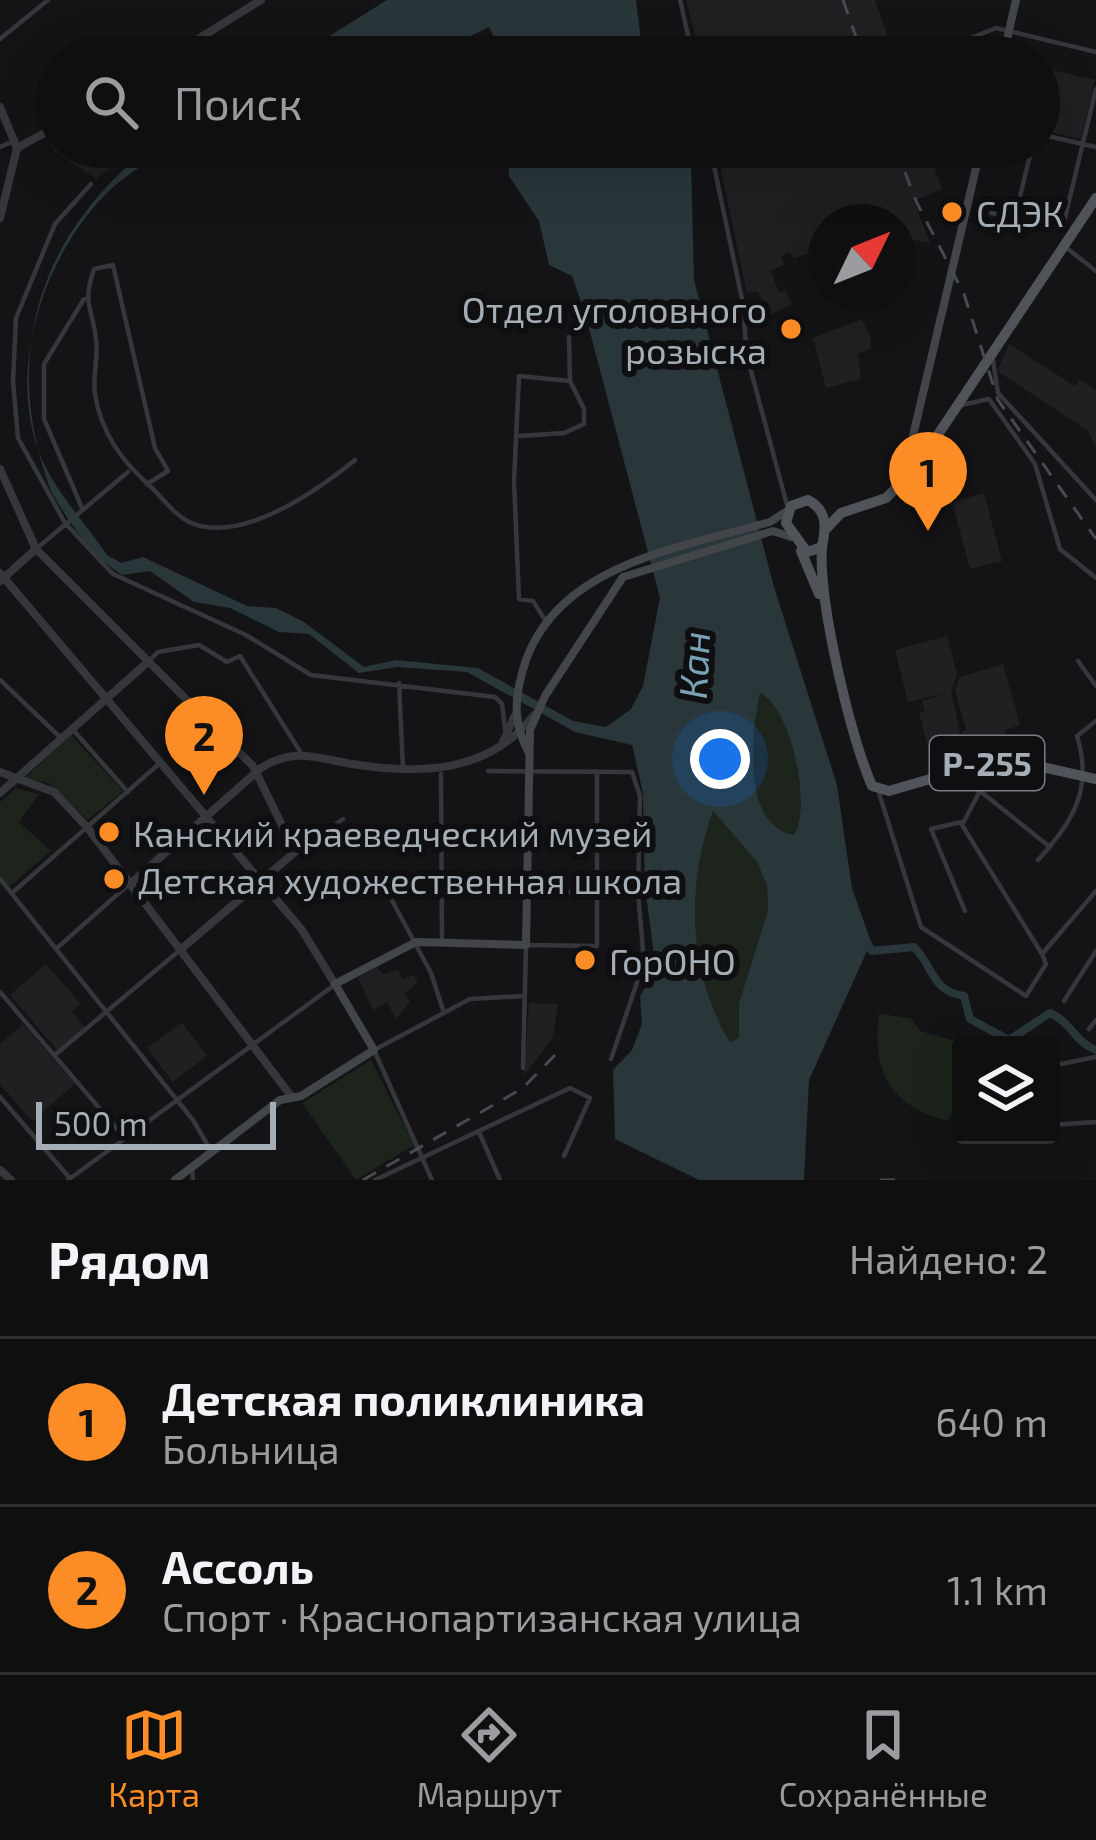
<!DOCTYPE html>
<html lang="ru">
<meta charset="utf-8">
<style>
:root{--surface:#0f0f10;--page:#1d1d1e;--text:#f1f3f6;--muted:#9b9c9f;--line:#2f2f30;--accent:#fc8d26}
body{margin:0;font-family:"Exo 2",sans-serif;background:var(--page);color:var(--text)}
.controls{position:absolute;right:36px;bottom:36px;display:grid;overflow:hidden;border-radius:12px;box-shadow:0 12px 48px #0002}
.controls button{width:108px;height:108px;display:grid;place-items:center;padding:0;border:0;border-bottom:3px solid var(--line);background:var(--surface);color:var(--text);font:60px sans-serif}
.compass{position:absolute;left:808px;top:204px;width:108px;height:108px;border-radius:50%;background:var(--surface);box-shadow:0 12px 48px #0002;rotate:47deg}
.scale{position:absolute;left:36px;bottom:30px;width:240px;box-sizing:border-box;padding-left:12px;border:6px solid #a5aeb7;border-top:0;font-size:33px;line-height:42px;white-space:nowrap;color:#a5aeb7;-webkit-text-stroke:9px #0f0f11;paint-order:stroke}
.you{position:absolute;left:720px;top:759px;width:42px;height:42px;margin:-30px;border:9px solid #fff;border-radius:50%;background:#1a73e8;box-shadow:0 0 0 18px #1a73e833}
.badge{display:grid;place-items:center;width:78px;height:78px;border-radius:50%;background:var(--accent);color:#111;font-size:39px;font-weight:700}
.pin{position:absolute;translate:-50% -99px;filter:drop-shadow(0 3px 6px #0008)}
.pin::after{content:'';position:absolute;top:63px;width:42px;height:36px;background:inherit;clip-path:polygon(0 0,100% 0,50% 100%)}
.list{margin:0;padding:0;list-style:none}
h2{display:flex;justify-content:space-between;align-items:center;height:156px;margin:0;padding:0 48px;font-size:51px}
h2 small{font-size:39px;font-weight:400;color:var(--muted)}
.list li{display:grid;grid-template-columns:78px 1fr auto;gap:36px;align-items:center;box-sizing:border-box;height:168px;padding:0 48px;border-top:3px solid var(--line)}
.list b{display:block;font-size:45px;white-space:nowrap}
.list p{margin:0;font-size:39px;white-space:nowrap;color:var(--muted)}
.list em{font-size:39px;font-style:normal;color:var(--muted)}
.icon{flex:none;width:66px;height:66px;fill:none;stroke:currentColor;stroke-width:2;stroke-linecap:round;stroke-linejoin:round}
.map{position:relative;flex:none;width:1096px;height:1180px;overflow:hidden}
.search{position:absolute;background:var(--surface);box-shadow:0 12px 48px #0002;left:36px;right:36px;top:36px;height:132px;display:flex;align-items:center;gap:30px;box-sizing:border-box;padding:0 42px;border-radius:66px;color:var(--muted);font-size:45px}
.sheet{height:492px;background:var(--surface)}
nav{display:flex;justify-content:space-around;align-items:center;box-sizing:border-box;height:168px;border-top:3px solid var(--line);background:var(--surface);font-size:33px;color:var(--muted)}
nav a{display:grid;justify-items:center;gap:6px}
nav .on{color:var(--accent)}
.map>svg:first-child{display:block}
.built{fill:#202023}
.green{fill:#1c241c}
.water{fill:#29363a;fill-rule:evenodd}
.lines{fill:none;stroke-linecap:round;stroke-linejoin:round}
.river{stroke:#29363a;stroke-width:8}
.minor{stroke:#35373b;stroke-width:4.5}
.tertiary{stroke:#35373b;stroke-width:8}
.secondary{stroke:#42464b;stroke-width:8}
.primary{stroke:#50545a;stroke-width:10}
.rail{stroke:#474b50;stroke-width:3;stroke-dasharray:15 12;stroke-linecap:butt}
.poi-dot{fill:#fc8d26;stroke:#0f0f11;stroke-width:4.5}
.labels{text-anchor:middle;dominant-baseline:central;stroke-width:12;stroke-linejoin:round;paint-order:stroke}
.shield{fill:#0f0f11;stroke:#787e85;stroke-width:3}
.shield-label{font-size:33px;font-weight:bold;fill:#a5aeb7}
.poi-label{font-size:36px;fill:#a5aeb7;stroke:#0f0f11;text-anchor:start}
.water-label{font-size:39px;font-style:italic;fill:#79a3b4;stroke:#0f0f11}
</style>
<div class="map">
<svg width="1096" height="1180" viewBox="0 0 1096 1180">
<rect width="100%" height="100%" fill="#141416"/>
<path class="built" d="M686 0H875L895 57H701Z
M1039 67 1095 80 1081 139 1039 130Z
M57 136V147H140L96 179 54 150 49 141Z
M716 147H927L942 189 914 201 930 243 898 237V222H826V248L794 258 790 252 781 256 784 265 771 271 779 293 786 291 792 304 768 316 758 291 747 293Z
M862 319 871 339 870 349 858 354 861 379 826 388 813 338Z
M1009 344 1075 386 1080 379 1096 390V446L1087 430 997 371Z
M984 493 1002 561 970 569 952 502Z
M947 636 957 673 951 691 961 737 928 747 919 713 925 711 922 701 947 693 908 702 895 650Z
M1003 664 1020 725 1005 730 1011 751 975 761 962 732 966 730 955 690 960 677Z
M46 964 80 1003 72 1011 85 1027 58 1051 10 995Z
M377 967 383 974 398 970 402 979 414 975 418 982 405 993 410 1002 396 1019 387 1002 373 1010 358 978Z
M529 1003 558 1004 553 1037 524 1076Z
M182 1022 207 1056 173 1082 147 1048Z
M23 1024 75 1084 32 1121 0 1084V1044Z"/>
<path class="green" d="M760 692C791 710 812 803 794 835 739 825 752 730 760 692Z
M71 735 123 791 88 820 49 783 25 778Z
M16 788 39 794 19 822 51 851 9 887 0 876V802Z
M713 811 757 862 767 886 768 910 739 1003V1039L730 1042C688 973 686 887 713 811Z
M879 1014 910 1018 920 1031 967 1045H961V1102L947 1121C888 1104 872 1071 879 1014Z
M371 1060 414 1145 356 1180 302 1103Z"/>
<path class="water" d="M387 0H636L643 57H504L489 27 427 57H296Z
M150 147H170C148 163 121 177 103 197 42 261 7 371 40 455 54 490 86 524 107 555L121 563 143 557 247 606 276 608 304 622 364 667 396 660 478 668 573 721 606 727 631 709 643 686 660 598 585 313 572 276 549 265 539 221 509 176V147H680L691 160 694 280 774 587 837 785 852 888 871 942 809 1080 804 1180H699L615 1139 613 1070 632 1050 642 1024 640 996 656 970 645 887 643 793 632 745 575 732 467 672 397 667 359 673 309 634 279 632 230 608 194 602 150 571 122 575C91 555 69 523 51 491 0 355 39 235 150 147ZM760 693C791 708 812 805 794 835 740 825 752 731 760 693ZM713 811 757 862 767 886 768 910 739 1003V1038L730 1042C688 973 686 886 713 811Z"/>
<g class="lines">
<path class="river" d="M865 939 872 951 914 947C934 967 931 991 964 996L970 1019 1009 1040 1050 1013C1071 1022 1075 1042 1096 1050"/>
<path class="minor" d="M680 0 693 57
M0 39 48 0
M922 57 996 28 1096 52
M1039 134 1096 147
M0 147 16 140
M710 147 742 299 747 356 787 505
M91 184 55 224 16 318 13 381 18 438 65 523 113 574 246 635 311 675 495 697 502 704 505 729
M991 213 1062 230
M1015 217 1032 147
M1062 230 1096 89
M1068 249 1096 271
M993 360 998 393 1096 500
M962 405 989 399 1035 464 1060 549 1096 578
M520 436 564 433 584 424V409L570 381
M147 484 168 471 155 448 113 265 94 269C82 305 92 305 96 339 99 357 92 376 95 394 101 433 122 461 149 485 163 498 172 513 189 522 240 546 318 490 355 460
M82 508 44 419V364L84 299
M36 549 128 472
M547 623 533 601 519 599 514 481 519 376 570 381 569 337
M149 661 158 652 199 645 227 662 240 656 301 753
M1078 661 1096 686
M0 680 62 739
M399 683 403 768
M73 730 128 792
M488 771 632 772 640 796 638 892 644 962 611 1059
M441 774 442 943
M980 791 1050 847
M879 793 921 927 1026 996 1046 964 1042 954 962 825 980 791 983 764
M961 822 931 829 965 911
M295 852 343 819
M1038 860C1074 821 1093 788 1077 736L1096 721
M0 879 193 1120 211 1151
M12 893 161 762
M56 949 128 885
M1042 954 1096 891
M0 992 124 1137
M1064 1001 1096 951
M444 1013 431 973 387 891 638 892
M1089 1029 1096 1020
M56 1054 180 950
M1051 1066 1096 1057
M523 1068 526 945 597 946V773
M0 1097 68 1176
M1051 1125 1096 1122
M479 1132 500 1180
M192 1166 193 1180
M68 1180 333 986
M375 1180 570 1088 590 1098 564 1156
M432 1180 374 1050 470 999 524 996"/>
<path class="tertiary" d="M169 57 261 0
M0 107 17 148
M0 218 17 148 57 126
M0 469 36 549 253 766 295 852 180 950
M0 573 302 930 335 984
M0 581 36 549
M502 744 514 717
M0 772 54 792 87 827 291 1096
M0 793 149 661
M130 884 261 768C294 747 317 758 352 764 421 775 489 773 534 715
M0 1170 11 1180"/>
<path class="secondary" d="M1003 57 1016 0
M908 457 981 147
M529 753C514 725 514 704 522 673 550 565 679 548 770 522L787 511
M175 1180 280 1100 301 1096 374 1050 335 984 416 942 526 945 530 730 545 696 623 577 773 531 791 537"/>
<path class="primary" d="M900 482 908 457 926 453
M808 500C828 511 826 527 822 547L807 552 786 523 791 506Z
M825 530 841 513 886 498 915 469 1096 198
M822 547C818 601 850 734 872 786L889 791 1002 758 1096 779
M801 551 819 594"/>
<path class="rail" d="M843 0 863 57
M895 147 917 203 964 294 998 400 1096 539
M363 1180 523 1088 555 1055
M880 1180H900"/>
</g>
<g class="poi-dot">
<circle cx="952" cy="212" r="12"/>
<circle cx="791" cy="329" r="12"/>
<circle cx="109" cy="832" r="12"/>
<circle cx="114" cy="879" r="12"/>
<circle cx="585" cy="960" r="12"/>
</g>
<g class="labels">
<rect class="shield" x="930" y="736" width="114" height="54" rx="9"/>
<g class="shield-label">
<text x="987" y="763">Р-255</text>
</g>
<g class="poi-label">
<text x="976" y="212">СДЭК</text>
<text x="767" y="308" text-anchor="end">Отдел уголовного<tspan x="767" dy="41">розыска</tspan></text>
<text x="133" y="832">Канский краеведческий музей</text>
<text x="138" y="879">Детская художественная школа</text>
<text x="609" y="960">ГорОНО</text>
</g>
<g class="water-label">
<text transform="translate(693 665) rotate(-87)">Кан</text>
</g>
</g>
</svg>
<div class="controls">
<button><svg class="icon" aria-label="layers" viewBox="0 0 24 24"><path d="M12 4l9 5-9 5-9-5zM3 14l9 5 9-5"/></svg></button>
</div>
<svg class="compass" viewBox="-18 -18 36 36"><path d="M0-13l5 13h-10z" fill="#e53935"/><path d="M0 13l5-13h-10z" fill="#9b9c9f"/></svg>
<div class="scale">500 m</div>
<div class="you"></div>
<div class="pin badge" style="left:928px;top:531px">1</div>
<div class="pin badge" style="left:204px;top:795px">2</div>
<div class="search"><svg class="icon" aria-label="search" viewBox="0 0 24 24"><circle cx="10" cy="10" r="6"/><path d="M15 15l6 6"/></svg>Поиск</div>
</div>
<section class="sheet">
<h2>Рядом<small>Найдено: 2</small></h2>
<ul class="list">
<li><span class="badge">1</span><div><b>Детская поликлиника</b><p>Больница</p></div><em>640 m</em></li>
<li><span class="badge">2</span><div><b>Ассоль</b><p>Спорт · Краснопартизанская улица</p></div><em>1.1 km</em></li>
</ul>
</section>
<nav>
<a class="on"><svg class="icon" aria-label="map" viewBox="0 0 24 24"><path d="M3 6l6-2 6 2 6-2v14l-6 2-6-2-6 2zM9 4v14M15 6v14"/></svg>Карта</a>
<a><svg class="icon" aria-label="directions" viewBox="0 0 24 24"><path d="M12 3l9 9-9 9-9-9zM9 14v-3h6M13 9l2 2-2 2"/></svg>Маршрут</a>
<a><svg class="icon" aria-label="saved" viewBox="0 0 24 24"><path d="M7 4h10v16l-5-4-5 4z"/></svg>Сохранённые</a>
</nav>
